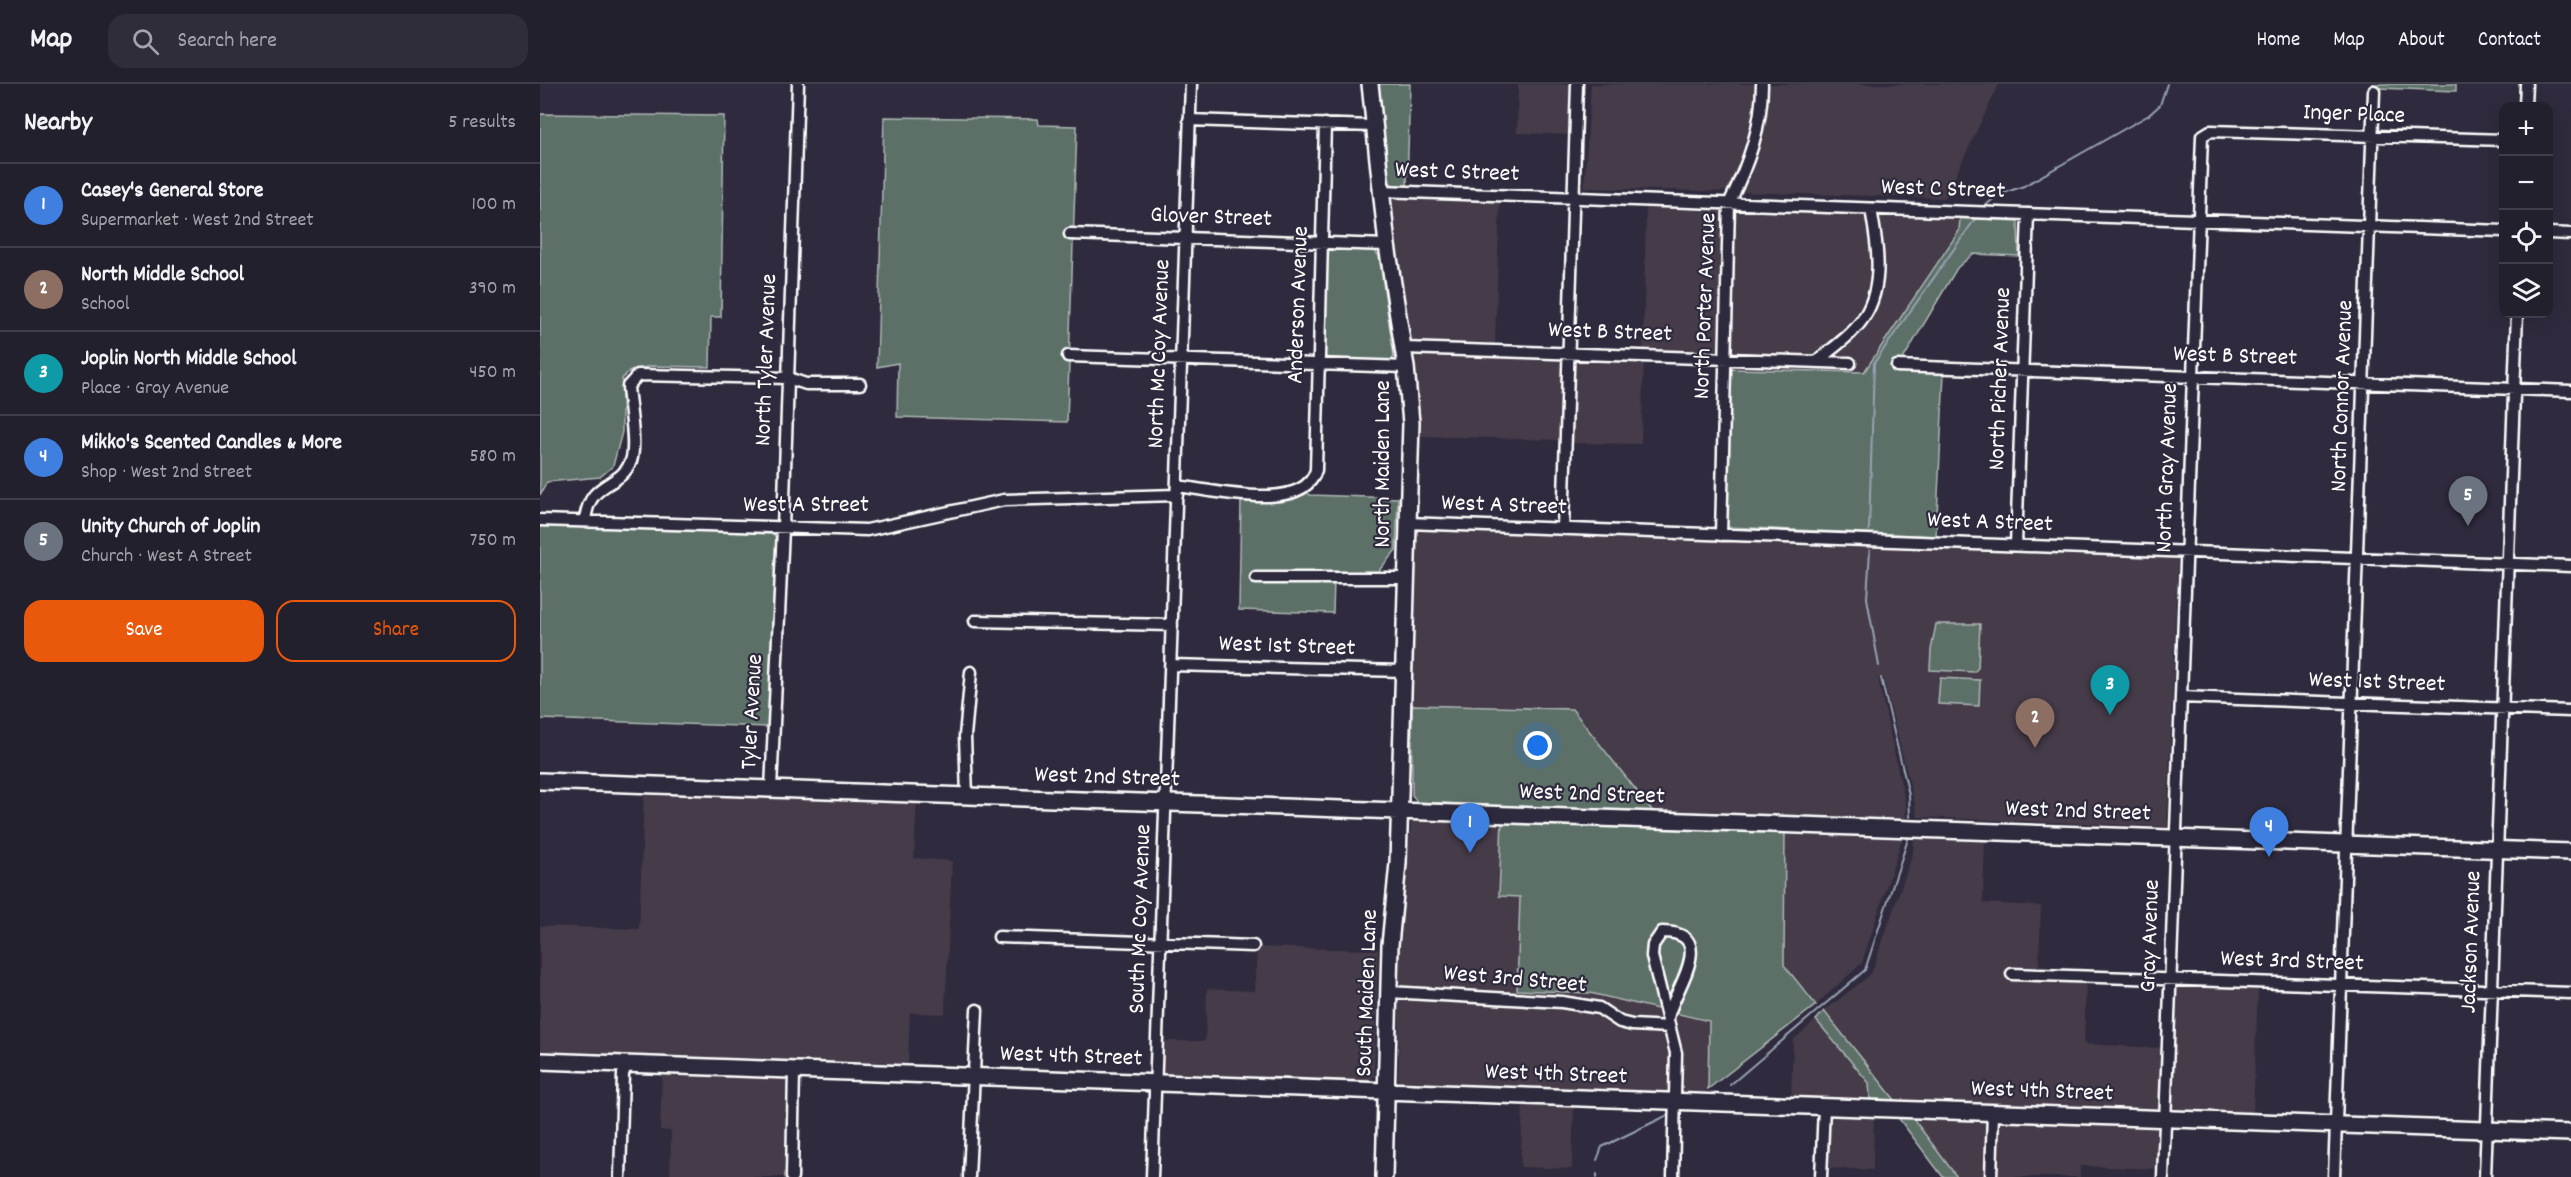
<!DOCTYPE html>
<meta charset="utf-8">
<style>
:root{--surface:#23202e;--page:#2f2d3a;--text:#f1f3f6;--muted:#a3a3aa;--line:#403e4a;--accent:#ea580c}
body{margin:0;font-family:Dekko,sans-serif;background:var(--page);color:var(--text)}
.controls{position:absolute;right:18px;top:18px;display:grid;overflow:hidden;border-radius:12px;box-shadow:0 6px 24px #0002}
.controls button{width:54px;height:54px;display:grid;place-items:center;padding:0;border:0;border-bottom:2px solid var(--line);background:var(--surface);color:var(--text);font:30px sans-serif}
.you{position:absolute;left:998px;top:662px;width:21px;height:21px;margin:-15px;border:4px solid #fff;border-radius:50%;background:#1a73e8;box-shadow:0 0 0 9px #1a73e833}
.badge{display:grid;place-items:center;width:39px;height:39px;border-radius:50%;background:var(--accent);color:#fff;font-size:20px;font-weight:700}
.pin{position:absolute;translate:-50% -50px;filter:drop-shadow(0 2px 3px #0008)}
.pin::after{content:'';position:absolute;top:32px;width:21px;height:18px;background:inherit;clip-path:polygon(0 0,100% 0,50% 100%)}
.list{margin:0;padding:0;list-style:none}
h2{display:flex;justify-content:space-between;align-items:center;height:78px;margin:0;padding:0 24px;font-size:26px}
h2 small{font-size:20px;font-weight:400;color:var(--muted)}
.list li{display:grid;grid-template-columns:39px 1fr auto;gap:18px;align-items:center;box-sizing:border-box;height:84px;padding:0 24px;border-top:2px solid var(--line)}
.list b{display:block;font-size:22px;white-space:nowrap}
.list p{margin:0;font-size:20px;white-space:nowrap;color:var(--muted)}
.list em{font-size:20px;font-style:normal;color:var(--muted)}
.actions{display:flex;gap:12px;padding:18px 24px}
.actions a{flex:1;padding:14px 0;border:2px solid var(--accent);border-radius:18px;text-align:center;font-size:21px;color:var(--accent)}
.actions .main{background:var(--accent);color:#fff}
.icon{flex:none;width:33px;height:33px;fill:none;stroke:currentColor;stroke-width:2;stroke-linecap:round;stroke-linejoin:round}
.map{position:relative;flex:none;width:2031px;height:1093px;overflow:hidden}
header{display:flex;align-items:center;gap:36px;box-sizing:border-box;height:84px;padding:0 30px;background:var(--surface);border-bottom:2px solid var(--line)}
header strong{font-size:28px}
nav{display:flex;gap:33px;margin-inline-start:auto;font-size:21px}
.search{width:420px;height:54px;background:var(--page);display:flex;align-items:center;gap:15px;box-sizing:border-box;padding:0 21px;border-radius:18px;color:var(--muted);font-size:22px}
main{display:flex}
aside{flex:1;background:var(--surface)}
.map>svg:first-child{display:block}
.built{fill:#443a48}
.green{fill:#5c6f68;stroke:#aeb7b4;stroke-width:1.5}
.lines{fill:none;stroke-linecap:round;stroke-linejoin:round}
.stream{stroke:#97a2b1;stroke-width:2}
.street-casing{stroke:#fff;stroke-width:15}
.secondary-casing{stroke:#fff;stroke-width:20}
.street{stroke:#2f2a3d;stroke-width:10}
.secondary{stroke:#2f2a3d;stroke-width:15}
.labels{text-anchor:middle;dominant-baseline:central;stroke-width:4.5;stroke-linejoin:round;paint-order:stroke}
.street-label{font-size:24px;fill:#fff;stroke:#2f2a3d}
</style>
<header>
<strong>Map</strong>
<div class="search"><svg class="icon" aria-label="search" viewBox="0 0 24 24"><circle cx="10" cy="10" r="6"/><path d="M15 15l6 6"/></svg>Search here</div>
<nav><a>Home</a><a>Map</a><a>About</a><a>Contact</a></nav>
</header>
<main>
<aside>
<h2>Nearby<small>5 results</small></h2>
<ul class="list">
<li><span class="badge" style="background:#3f7fe0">1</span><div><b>Casey's General Store</b><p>Supermarket · West 2nd Street</p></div><em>100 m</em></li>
<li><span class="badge" style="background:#8d6e63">2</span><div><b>North Middle School</b><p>School</p></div><em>390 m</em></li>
<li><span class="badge" style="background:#0f9aa8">3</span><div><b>Joplin North Middle School</b><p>Place · Gray Avenue</p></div><em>450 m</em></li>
<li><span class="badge" style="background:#3f7fe0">4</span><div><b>Mikko's Scented Candles &amp; More</b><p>Shop · West 2nd Street</p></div><em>580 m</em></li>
<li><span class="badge" style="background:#6b7280">5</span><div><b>Unity Church of Joplin</b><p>Church · West A Street</p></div><em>750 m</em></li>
</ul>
<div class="actions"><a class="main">Save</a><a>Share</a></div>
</aside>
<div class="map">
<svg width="2031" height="1093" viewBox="0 0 2031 1093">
<rect width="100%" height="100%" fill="#2f2a3d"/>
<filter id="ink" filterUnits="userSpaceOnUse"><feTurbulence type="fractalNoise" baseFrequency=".0167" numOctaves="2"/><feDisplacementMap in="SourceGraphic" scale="12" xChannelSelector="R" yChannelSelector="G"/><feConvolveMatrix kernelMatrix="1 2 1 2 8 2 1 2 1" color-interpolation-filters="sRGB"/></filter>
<g filter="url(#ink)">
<path class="built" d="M978 0H1033L1032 51 977 49Z
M1051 0H1459L1405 114 1044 104Z
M860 113 960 116 955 259 876 258 871 256 850 125 853 116Z
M1106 122 1182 126 1180 264 1178 268 1103 266Z
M1202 125 1420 134V143L1324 288 1190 285 1195 130Z
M879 269 1020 275 1023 282 1020 356 880 352V327L873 278 874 272Z
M1040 275 1104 277 1101 360 1032 359 1034 279Z
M884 445 1638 473 1627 743 1378 733 1343 594H1338L1366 722V738L1115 730 1032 625 872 621 876 454 877 448Z
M104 706 377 715 374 774 412 777 405 930 370 929 368 982 0 969V842L99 845Z
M876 734 962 736 960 812 980 813 977 906 1050 909 1169 937 1168 1005 1163 1010 858 997 860 864 871 739Z
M1245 745 1364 749 1322 879 1276 921 1244 881Z
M1374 750 1445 753 1443 819 1501 822 1499 883H1474L1473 893 1546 897 1544 960 1621 964 1618 1025 1355 1016 1284 927 1331 890 1373 769Z
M717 863 838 866 834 992 831 997 623 989V957H665L667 905 715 907Z
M1640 901 1718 905 1713 1030 1631 1025 1635 905Z
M1276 936 1329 1000 1330 1015 1251 1013 1253 956Z
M122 989 247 995 245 1093H130L131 1047 120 1046Z
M983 1020 1034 1022 1032 1085 980 1083Z
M1293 1030 1334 1031 1333 1086 1286 1084 1288 1032Z
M1372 1033 1444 1036 1446 1040 1445 1093H1417Z
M1462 1036 1617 1042 1618 1085 1540 1082V1093H1456L1457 1041Z"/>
<path class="green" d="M839 0H870L867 102 853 101 846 95Z
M1833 0H1916V7L1837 4Z
M0 30 184 32 181 233H171L170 283 110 282 88 288 82 295V348L73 382 60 393 7 398 0 411Z
M344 33 498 35 499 41 537 42 527 338 357 333 358 279 337 283Z
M1420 134 1478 137 1479 172 1433 170 1417 184 1356 287 1404 289 1396 452 1186 443 1190 285 1324 288 1419 147Z
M785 165 834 166 839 172 854 272 851 278 784 276Z
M767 408 770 411 858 414 856 466 836 490 794 496 793 529 699 526 701 417 753 416Z
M0 439 234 450 236 455 228 643 0 635Z
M1396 540H1440L1438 584 1434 588 1390 586 1391 566Z
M1400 594 1440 596 1439 622 1398 620Z
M872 621 1032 625 1115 730 877 718 872 711Z
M962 736 1245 745 1244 881 1276 921 1168 1005 1169 937 1050 909 977 906 980 813 959 812Z
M1284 927 1355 1016 1330 1015 1329 999 1276 936Z
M1357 1032 1372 1033 1417 1093H1403Z"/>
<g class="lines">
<path class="stream" d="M1445 122 1458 111 1484 102 1609 31 1620 21 1627 0
M1329 446 1334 279 1435 135
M1330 466 1327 514 1339 582
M1341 594 1369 711 1370 733
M1190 1001 1325 886 1369 752
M1057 1076 1062 1063 1128 1031
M1057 1093V1090"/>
<g class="street-casing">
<path id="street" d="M1985 22 1986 0
M649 36 834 42
M841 107 1964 147
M2008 149 2031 150
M530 150 847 161
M864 264 1310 279
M528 272 866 283
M1278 277C1292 264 1314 250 1324 233 1345 201 1337 159 1331 125
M1357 282 2031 307
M637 402C672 406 764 430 776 386L785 40
M0 436 327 446 464 416 637 411
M45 437C49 395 80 405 91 377 97 361 89 320 88 302L98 291 248 294 266 300H320
M867 439 2031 482
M1023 445 1037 0
M1181 451 1189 120C1208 80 1222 44 1222 0
M1476 461 1488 130
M716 494H866
M435 537 632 541
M631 581 863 587
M1641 613 2031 627
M231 705 243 445 258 0
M427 712 425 652 431 588
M459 853 713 862
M1472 890 2031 909
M849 908 1022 918 1059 924 1080 938 1092 941 1130 943
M1128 935C1130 911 1182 848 1122 848L1113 861 1112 872 1136 969 1133 1093
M80 1093 83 990 87 980
M252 1093 254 986
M429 1093 437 926
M612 1093 651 0
M1281 1093 1284 1023
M1451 1093 1453 1028
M1623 1093 1662 52 1670 47 1964 56
M1794 1093 1834 7
M1945 1093 1977 230"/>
</g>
<g class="secondary-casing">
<path id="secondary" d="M830 0 847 161 866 283 871 339 858 779 850 861 844 1093
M0 697 2031 768
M0 977 2031 1049"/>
</g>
<use href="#street" class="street"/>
<use href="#secondary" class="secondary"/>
</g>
</g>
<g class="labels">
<g class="street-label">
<text transform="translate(1814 31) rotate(2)">Inger Place</text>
<text transform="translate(917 89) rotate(2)">West C Street</text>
<text transform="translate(1403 106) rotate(2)">West C Street</text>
<text transform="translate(671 134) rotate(2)">Glover Street</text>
<text transform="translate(759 221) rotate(-88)">Anderson Avenue</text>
<text transform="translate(1166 222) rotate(-88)">North Porter Avenue</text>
<text transform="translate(1070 249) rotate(2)">West B Street</text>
<text transform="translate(620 270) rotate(-88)">North Mc Coy Avenue</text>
<text transform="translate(1695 273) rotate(2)">West B Street</text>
<text transform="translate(227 276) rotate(-88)">North Tyler Avenue</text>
<text transform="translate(1461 295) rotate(-88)">North Picher Avenue</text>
<text transform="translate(1803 312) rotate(-88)">North Connor Avenue</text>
<text transform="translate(844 380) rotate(-90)">North Maiden Lane</text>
<text transform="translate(1628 384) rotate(-88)">North Gray Avenue</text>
<text x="266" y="422">West A Street</text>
<text transform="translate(964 422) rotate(2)">West A Street</text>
<text transform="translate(1450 439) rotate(2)">West A Street</text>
<text transform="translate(747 563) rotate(2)">West 1st Street</text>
<text transform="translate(1837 599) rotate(2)">West 1st Street</text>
<text transform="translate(213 628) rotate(-87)">Tyler Avenue</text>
<text transform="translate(567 694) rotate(2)">West 2nd Street</text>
<text transform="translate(1052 711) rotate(2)">West 2nd Street</text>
<text transform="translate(1538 728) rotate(2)">West 2nd Street</text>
<text transform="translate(601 835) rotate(-88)">South Mc Coy Avenue</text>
<text transform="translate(1611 852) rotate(-88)">Gray Avenue</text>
<text transform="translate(1932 858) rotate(-88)">Jackson Avenue</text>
<text transform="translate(1752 878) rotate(2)">West 3rd Street</text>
<text transform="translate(975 896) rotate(5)">West 3rd Street</text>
<text transform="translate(828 909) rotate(-88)">South Maiden Lane</text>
<text transform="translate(531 973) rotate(2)">West 4th Street</text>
<text transform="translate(1016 991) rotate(2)">West 4th Street</text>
<text transform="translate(1502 1008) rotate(2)">West 4th Street</text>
</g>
</g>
</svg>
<div class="controls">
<button>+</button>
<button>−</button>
<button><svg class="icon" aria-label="locate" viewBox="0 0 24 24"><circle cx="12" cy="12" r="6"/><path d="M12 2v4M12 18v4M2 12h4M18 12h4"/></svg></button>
<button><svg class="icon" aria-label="layers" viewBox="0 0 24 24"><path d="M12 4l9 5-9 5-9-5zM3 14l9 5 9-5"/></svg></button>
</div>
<div class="you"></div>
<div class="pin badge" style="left:930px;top:769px;background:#3f7fe0">1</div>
<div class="pin badge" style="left:1495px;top:664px;background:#8d6e63">2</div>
<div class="pin badge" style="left:1570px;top:631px;background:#0f9aa8">3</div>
<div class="pin badge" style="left:1729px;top:773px;background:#3f7fe0">4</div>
<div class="pin badge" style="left:1928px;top:442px;background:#6b7280">5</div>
</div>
</main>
